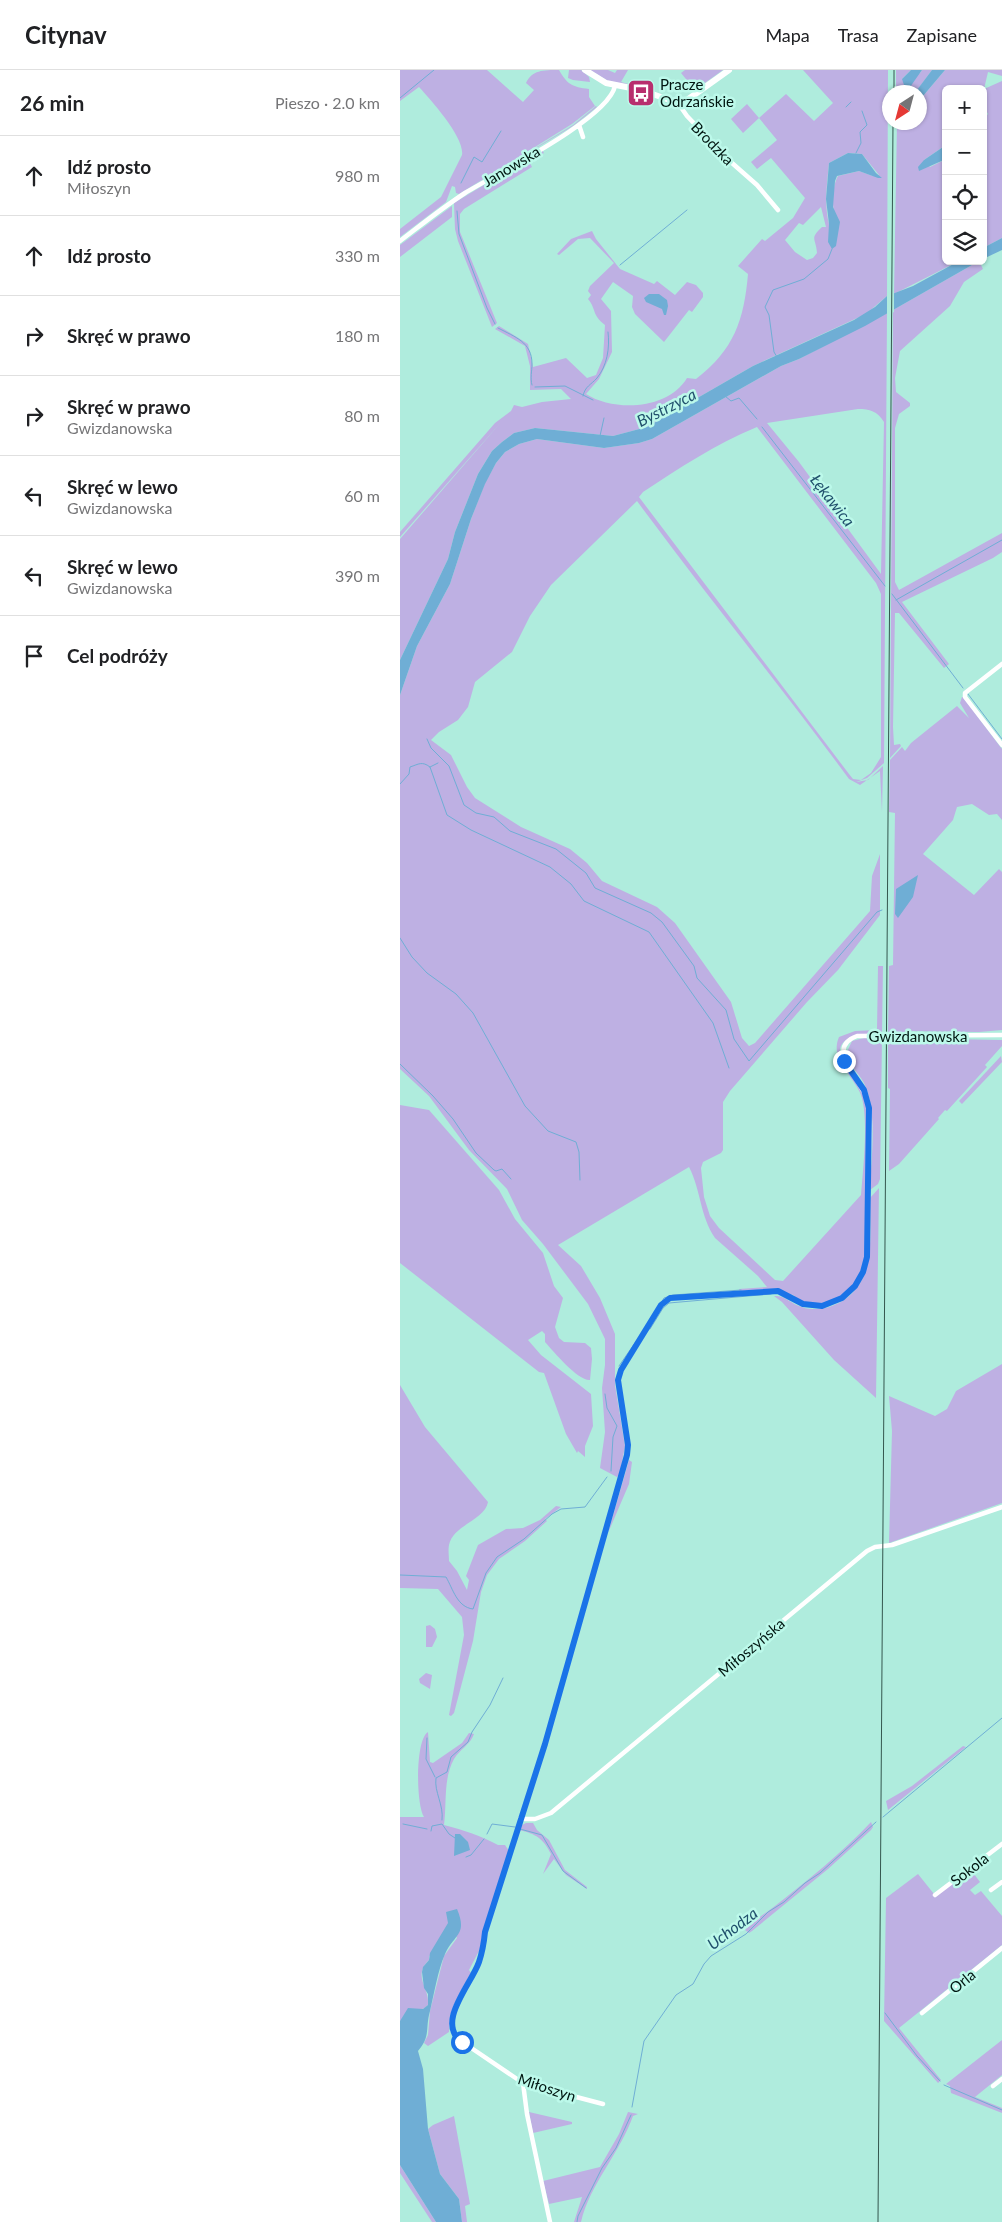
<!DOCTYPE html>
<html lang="pl">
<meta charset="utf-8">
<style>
:root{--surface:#fff;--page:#f2f2f2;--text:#202124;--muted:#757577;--line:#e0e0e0}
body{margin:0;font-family:Lato,sans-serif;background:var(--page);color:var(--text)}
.controls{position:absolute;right:15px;top:15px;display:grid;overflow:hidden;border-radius:8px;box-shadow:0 1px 4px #0004}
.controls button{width:45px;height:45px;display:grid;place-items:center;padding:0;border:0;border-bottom:1px solid var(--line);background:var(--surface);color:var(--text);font:25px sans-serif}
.compass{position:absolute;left:482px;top:15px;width:45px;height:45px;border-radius:50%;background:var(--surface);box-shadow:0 1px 4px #0004;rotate:216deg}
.stop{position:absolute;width:15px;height:15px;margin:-11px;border:4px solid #1a73e8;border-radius:50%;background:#fff}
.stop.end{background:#1a73e8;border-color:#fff;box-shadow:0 1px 5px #0008}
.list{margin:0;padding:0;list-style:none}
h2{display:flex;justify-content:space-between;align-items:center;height:65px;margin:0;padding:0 20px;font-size:21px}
h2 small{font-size:16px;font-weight:400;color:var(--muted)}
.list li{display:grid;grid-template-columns:32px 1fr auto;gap:15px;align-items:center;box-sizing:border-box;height:80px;padding:0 20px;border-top:1px solid var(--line)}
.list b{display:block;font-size:19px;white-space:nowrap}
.list p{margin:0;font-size:16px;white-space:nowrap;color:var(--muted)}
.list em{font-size:16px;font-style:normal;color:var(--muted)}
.icon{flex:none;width:28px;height:28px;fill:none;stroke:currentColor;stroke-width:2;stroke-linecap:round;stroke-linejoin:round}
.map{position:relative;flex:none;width:602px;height:2152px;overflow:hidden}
header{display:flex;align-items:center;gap:30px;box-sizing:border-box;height:70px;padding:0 25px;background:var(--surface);border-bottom:1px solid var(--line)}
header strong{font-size:24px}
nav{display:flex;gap:28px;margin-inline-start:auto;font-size:18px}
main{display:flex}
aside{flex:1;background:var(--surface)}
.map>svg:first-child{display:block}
.green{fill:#beb0e3;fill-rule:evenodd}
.water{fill:#6faed5}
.pier{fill:#afecdd}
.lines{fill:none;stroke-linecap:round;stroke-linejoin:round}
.stream{stroke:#6faed5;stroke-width:1}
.street{stroke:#fff;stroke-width:4.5}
.secondary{stroke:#fff;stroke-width:6}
.rail{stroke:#34564e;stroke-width:1}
.route{stroke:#1a73e8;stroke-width:6}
.labels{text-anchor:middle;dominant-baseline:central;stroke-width:5;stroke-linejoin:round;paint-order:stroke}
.poi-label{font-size:15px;fill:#001611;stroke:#bcf9ea;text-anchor:start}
.street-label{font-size:15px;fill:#001611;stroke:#bcf9ea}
.water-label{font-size:16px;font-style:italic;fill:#21516d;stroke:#bcf9ea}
</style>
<header>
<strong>Citynav</strong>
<nav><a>Mapa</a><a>Trasa</a><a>Zapisane</a></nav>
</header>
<main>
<aside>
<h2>26 min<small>Pieszo · 2.0 km</small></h2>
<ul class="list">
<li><svg class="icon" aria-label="ahead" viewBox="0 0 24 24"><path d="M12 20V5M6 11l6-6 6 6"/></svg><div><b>Idź prosto</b><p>Miłoszyn</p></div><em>980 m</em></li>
<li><svg class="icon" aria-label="ahead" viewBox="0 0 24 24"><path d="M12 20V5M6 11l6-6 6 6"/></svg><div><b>Idź prosto</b></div><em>330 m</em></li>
<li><svg class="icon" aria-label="right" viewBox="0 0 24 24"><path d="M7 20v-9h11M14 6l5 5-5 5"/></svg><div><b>Skręć w prawo</b></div><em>180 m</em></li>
<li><svg class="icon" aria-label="right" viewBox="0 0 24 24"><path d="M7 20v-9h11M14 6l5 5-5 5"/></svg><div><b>Skręć w prawo</b><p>Gwizdanowska</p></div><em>80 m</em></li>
<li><svg class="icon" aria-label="left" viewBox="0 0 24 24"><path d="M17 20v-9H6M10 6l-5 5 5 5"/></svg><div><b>Skręć w lewo</b><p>Gwizdanowska</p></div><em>60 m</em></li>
<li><svg class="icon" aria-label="left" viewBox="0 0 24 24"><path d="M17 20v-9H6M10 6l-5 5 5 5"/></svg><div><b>Skręć w lewo</b><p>Gwizdanowska</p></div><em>390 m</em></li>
<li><svg class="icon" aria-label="arrive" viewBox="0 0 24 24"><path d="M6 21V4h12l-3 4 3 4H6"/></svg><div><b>Cel podróży</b></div></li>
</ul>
</aside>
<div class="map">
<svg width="602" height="2152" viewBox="0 0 602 2152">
<rect width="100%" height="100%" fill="#afecdd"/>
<path class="green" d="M0 0H87L123 32 134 20 126 13C132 0 143 0 159 0 167 14 172 17 189 19V27L195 36 172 54 59 124 56 123 55 117 52 116 46 132 0 167V159L41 127 62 85C65 68 31 30 19 17L0 31Z
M169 0H181L189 7 190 12 173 10 168 8Z
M190 0H208L215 3 217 0H228L221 12 235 16 208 11Z
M285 0H323L295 20 281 3Z
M403 0H488L487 226 466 244 353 296 247 357 213 366 135 358 114 363 102 372 92 381 78 404 55 462 48 489 0 590V469L102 351 0 467V462L95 353 111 341 114 335 122 337 142 332 171 329 161 319 130 320V296L125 276 95 259 99 256 128 274 133 297 166 288 187 308 196 305 203 288 205 255C191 244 197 240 188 229L191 225 188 221 190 216 214 193 190 168 178 169 159 185 157 184 171 169 192 161 196 169 220 199 254 214 257 211 275 225 287 212 296 215 303 223V227L292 242 289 240 264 272 235 244 232 237 233 226 213 212 201 229 211 241 212 282 199 309 186 324C214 342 268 340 287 308L296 309C334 280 344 250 348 204L338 196 362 169 365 171 393 148 405 128 371 88 357 99 351 92 377 70 359 48 343 63 331 49 347 34 359 48 386 24 414 51 433 33ZM448 83 462 84 479 105 473 106 459 101 438 106C433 114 431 135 435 144 438 151 440 151 438 159L429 154C424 134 427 114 429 93ZM421 137 426 157H422C409 169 416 168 417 183L413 188 407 190 395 182 385 170 399 153 403 155Z
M496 0H511L502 9 520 3 522 0H532L516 22H496Z
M545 0H602V6L588 2 584 19 602 11V168L583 178V50L588 44 583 35V19H546V75L524 90 530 97 546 89V191H559L494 224 497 53 520 52V28L523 26Z
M196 36 197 37 173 56 61 123 173 55Z
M142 80 144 83 129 91 132 97 64 139 60 144V162L97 253 92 257 58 171 55 159 54 133Z
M52 136V147L0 187V175Z
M579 191 583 199 564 212 550 236 500 281 495 308 496 322 510 333V336L499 344 495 358V512L499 520 602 463V482L593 488 502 532 549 594 544 598 499 543H495L493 657 494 675 500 674 501 676 490 688 493 240Z
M487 243 484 693 467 708 456 712 468 710 483 696 482 742 480 701 460 715 449 709C380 615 306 525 237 431L151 515 130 546 112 582 75 612 68 637 58 650 39 662 31 670 51 685 67 717 75 728 121 757 170 779 187 793 202 811 257 837 275 853 331 932 342 968 349 976 355 973 470 841 472 806 480 784V845L438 900 407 932 330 1021 323 1032V1080L321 1083 303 1092 301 1098 304 1127 310 1146 319 1158 375 1210 383 1211 461 1125C463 1099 469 1048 461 1025 454 1006 429 990 439 967L455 961 477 960 478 896H483L482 964C464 964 429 964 443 994 447 1002 455 1008 460 1016 463 1022 465 1030 467 1038L465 1187C462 1197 460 1207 453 1216 439 1234 410 1241 393 1225L387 1224 380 1219 340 1223 339 1219 367 1217 358 1206 315 1168C300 1146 301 1120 289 1097L158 1175 181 1196 200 1228 215 1264V1315L225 1376 220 1403 217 1407 200 1398 205 1362 202 1318 205 1295V1269L188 1234 143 1174 122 1150 107 1119 69 1080 29 1026 0 999V625L17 576 50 514 71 449 85 413 96 393 105 382 119 374 137 369 204 378 239 373 252 369 381 296 399 289ZM458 339C470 339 477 341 484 352L481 504 399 392 367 353ZM357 357 476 513 481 524V687L471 703 461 710 453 709 449 704 239 427 243 422C280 398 315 374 357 357Z
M562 627H563L602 679V750L597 744 589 745 572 734 557 737 553 750 523 784 574 825 599 799 602 802V960L579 962 506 961V964H488L489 896 493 895 495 743 489 742 490 690 502 677 505 681 511 673 557 636 569 648 560 633Z
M464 968 482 969 480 1109 478 1114 470 1120C471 1090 478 1041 464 1013 458 1002 449 996 446 984L452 971Z
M488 968 602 970V976L585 995 587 997 547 1041 545 1040 538 1048 539 1049 499 1094 489 1101 490 1019 488 1018Z
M601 986 602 992 562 1034 559 1031Z
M0 1035 29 1040 99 1120 115 1149 143 1183 154 1216 163 1228 155 1257 159 1268 164 1272 185 1273 191 1278 192 1289 190 1310C178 1311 154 1282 145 1272V1264L142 1261 128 1270 141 1285 191 1324 193 1356 185 1376V1387L178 1381 177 1383 166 1364 144 1303 139 1302 0 1193Z
M479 1118 476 1328 434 1290 382 1232 374 1226C385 1225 391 1234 402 1237 406 1239 412 1239 417 1239 425 1239 432 1236 439 1233 477 1213 470 1164 470 1128Z
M602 1294V1433L489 1473 492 1361 489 1326 535 1346 547 1339 556 1321Z
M0 1315 25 1357 88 1432C85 1450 53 1455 49 1475 48 1480 49 1486 49 1491L57 1501 67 1520 69 1510 66 1506 78 1475 106 1459 123 1458 140 1450 156 1436 161 1437 145 1449 147 1451 125 1471 99 1489 87 1505 81 1522 73 1571 54 1643 51 1646 49 1645 64 1565 62 1547 38 1519 0 1518Z
M229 1390 232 1392 229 1414 208 1463Z
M30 1555 35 1559 37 1567 32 1577H26V1556Z
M26 1603 32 1605 30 1619 20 1613 19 1609Z
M28 1662 30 1692 33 1693 62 1673 69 1663 74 1664C70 1675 60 1679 54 1689 43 1709 47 1733 44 1755 64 1760 81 1766 98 1775H105L109 1781 79 1881 69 1900 71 1903 50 1945 49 1962 28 1976 24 1973 28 1965 30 1941 44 1886 57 1868 49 1853 29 1887V1890C12 1907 30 1917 28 1935 20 1943 8 1943 0 1951V1747H24C16 1735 15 1670 28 1662Z
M563 1676 566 1677 488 1740 486 1731 512 1716Z
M471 1752 473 1757 471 1760 428 1799 352 1861 349 1863 345 1860C353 1850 365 1844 375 1836 408 1810 442 1783 471 1752Z
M126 1753H133L137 1760 149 1770 165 1800 187 1817V1819L166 1805 154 1789 143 1804 151 1784C143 1768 136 1764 119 1760L120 1756Z
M571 1800 580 1812 570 1820 575 1825 581 1821 602 1846V1875L499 1958 541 2010 538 2013 484 1951 486 1828 518 1804 534 1824Z
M602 1970V2005L575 2027 602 2038V2043L551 2023 550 2016 546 2014Z
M129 2042 172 2052V2054L133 2063Z
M228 2042 238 2044 233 2046C220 2083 190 2114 181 2152H174L182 2127 149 2134 143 2111 200 2097 219 2064Z
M54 2046 70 2134 65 2136 67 2152H62L59 2129 40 2104 28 2059 33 2055Z
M0 2095 36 2152H32L0 2103Z"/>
<path class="water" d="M511 0H522L508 20 505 18 502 9Z
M532 0H545L523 26 520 28V22H516L517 20Z
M546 75V89L519 101 518 97 524 90Z
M448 83 462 84 476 103 482 108H478L459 101 437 106 435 111 433 137 440 152 436 176 432 179 428 172 429 154 426 129 429 93Z
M602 168V180L583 189V178Z
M559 191H579L465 256 399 289 381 296 252 369 239 373 204 378 137 369 119 374 105 382 96 393 85 414 71 449 50 514 17 576 0 625V590L48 489 55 462 78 404 92 381 102 372 114 363 135 358 213 366 247 357 353 296 454 250 475 237 487 226 513 216Z
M249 224H259L267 230 268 236 266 245H264L262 239 246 232 244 228Z
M518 805 513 827 498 848 495 844 496 819Z
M55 1764H60L68 1772 70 1780 54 1786Z
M57 1839C68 1865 54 1864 45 1884 38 1900 34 1924 30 1941 25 1958 31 1966 18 1981L23 1999 28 2059 40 2104 59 2129 62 2152H36L0 2095V1951L8 1938 23 1939 28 1935V1924L24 1918 22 1902 23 1897 29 1890 30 1883 48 1853 46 1842Z"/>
<path class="pier" d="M494 221V242L487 246V223Z"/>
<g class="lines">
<path class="stream" d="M0 28 34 0
M446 37 451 32
M456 83 461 73 460 62 467 55 462 41
M61 113 74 87 82 92 101 61
M57 141 59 164 87 238 95 254
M220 195 287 140
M98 258C115 267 132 272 132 294 132 301 130 308 132 315
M377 287 374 282 369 245 365 237 373 220 404 209 428 189 432 179
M135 317 165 316 193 330
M183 326C185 316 191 315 197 308 207 296 210 278 208 262
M325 326 331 331 339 328 357 349
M362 357 485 516
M200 366 204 348
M492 524 563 618
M496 530 602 470
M568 624 602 669
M27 669 31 678 49 696 64 735 76 743 94 747 110 761 156 779 186 803 195 818 251 843 262 852 294 896 297 908 326 940 334 969 349 991 477 842 482 840
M30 697 38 693
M0 714 9 704 10 697C19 694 22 691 30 697L47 745 71 760 150 797 171 814 184 831 249 862 313 953 329 998
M0 868 12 887 27 903 56 924 73 943 125 1036 148 1061 176 1072 179 1082 180 1110
M0 994 33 1026 53 1049 76 1083 94 1100 96 1101 102 1099 111 1109
M261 1233 264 1228 273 1225 341 1220
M250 1259 263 1238 269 1233 371 1224
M219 1296 237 1270
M205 1324 207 1338 217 1356 213 1367 211 1401
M0 1505 46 1507C53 1519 57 1537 73 1539L86 1503 97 1487 124 1469 152 1444 161 1439 185 1437 207 1407
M27 1668 26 1689 35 1707
M483 1747 602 1648
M42 1750C44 1735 34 1722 36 1708L47 1702 51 1687 68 1672 72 1662 90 1635 103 1608
M3 1754 27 1759
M120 1759 142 1765 163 1801 186 1818
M31 1761 32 1756 42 1754 49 1764 55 1768
M87 1764 92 1754 115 1757
M66 1787 71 1785 84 1769
M485 1943 517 1986 540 2011
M544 2015 602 2040
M232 2037 244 1971 276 1925 293 1914 304 1894 311 1886 346 1864 368 1842 384 1832 405 1813 420 1803 476 1752
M177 2152 178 2146 202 2098 216 2078 231 2045"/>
<path class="street" d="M278 33 287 46 332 93 357 115 378 140
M179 55 183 67
M0 171C21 155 42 138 65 123 96 104 208 49 215 16
M602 594 565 623V627L602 675
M120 1749H135L151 1743 467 1481 475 1477 492 1475 602 1437
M591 1820 602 1812
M535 1825 602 1774
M522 1943 602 1878
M123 2013 127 2044 150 2152
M593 2016 602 2009
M203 2034 123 2013 58 1969C38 1951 71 1912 79 1892 82 1882 84 1872 85 1862L145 1674 227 1385 228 1375 218 1310 221 1300 261 1235 270 1228 377 1221 403 1234 422 1236 442 1228 455 1216 463 1202 467 1187C468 1154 468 1120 469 1087 469 1068 472 1048 467 1030 463 1011 423 978 457 966L602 965"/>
<path class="secondary" d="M185 0 206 13 241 20 278 33 287 30 329 0"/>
<path class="rail" d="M494 22V0
M478 2152 493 52"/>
</g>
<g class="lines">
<path class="route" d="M62 1972C35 1953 71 1915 79 1892 82 1883 84 1872 85 1862L145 1674 227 1385 228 1375 218 1310 221 1300 261 1235 270 1228 378 1221 403 1234 422 1236 442 1228 455 1216 463 1202 467 1187 469 1038 464 1020 444 991"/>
</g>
<defs>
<g id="bus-square" transform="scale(1.4375)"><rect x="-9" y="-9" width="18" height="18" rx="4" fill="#b82f6e" stroke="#bcf9ea"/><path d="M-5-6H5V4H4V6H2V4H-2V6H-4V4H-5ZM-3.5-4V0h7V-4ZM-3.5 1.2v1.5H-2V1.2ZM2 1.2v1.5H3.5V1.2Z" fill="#fff"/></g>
</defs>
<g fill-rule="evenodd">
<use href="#bus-square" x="241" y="23"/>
</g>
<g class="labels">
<g class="poi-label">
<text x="260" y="14">Pracze<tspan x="260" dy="17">Odrzańskie</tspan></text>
</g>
<g class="street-label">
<text transform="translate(313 73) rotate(46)">Brodzka</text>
<text transform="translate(111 96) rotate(-31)">Janowska</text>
<text x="518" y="966">Gwizdanowska</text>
<text transform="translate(351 1577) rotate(-40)">Miłoszyńska</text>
<text transform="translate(569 1799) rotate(-38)">Sokola</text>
<text transform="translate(562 1911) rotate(-39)">Orla</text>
<text transform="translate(147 2017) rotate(18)">Miłoszyn</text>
</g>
<g class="water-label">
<text transform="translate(266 337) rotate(-27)">Bystrzyca</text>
<text transform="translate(433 430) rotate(52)">Łękawica</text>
<text transform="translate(332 1858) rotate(-37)">Uchodza</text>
</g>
</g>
</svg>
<div class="controls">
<button>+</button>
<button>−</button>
<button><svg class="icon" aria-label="locate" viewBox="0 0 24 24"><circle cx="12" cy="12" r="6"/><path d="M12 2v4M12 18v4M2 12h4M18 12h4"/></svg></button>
<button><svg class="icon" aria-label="layers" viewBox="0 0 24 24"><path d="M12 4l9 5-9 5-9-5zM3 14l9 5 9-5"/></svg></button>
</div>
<svg class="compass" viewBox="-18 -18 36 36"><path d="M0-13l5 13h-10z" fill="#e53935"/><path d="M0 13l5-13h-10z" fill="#757577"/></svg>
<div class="stop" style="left:62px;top:1972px"></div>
<div class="stop end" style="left:444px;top:991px"></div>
</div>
</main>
